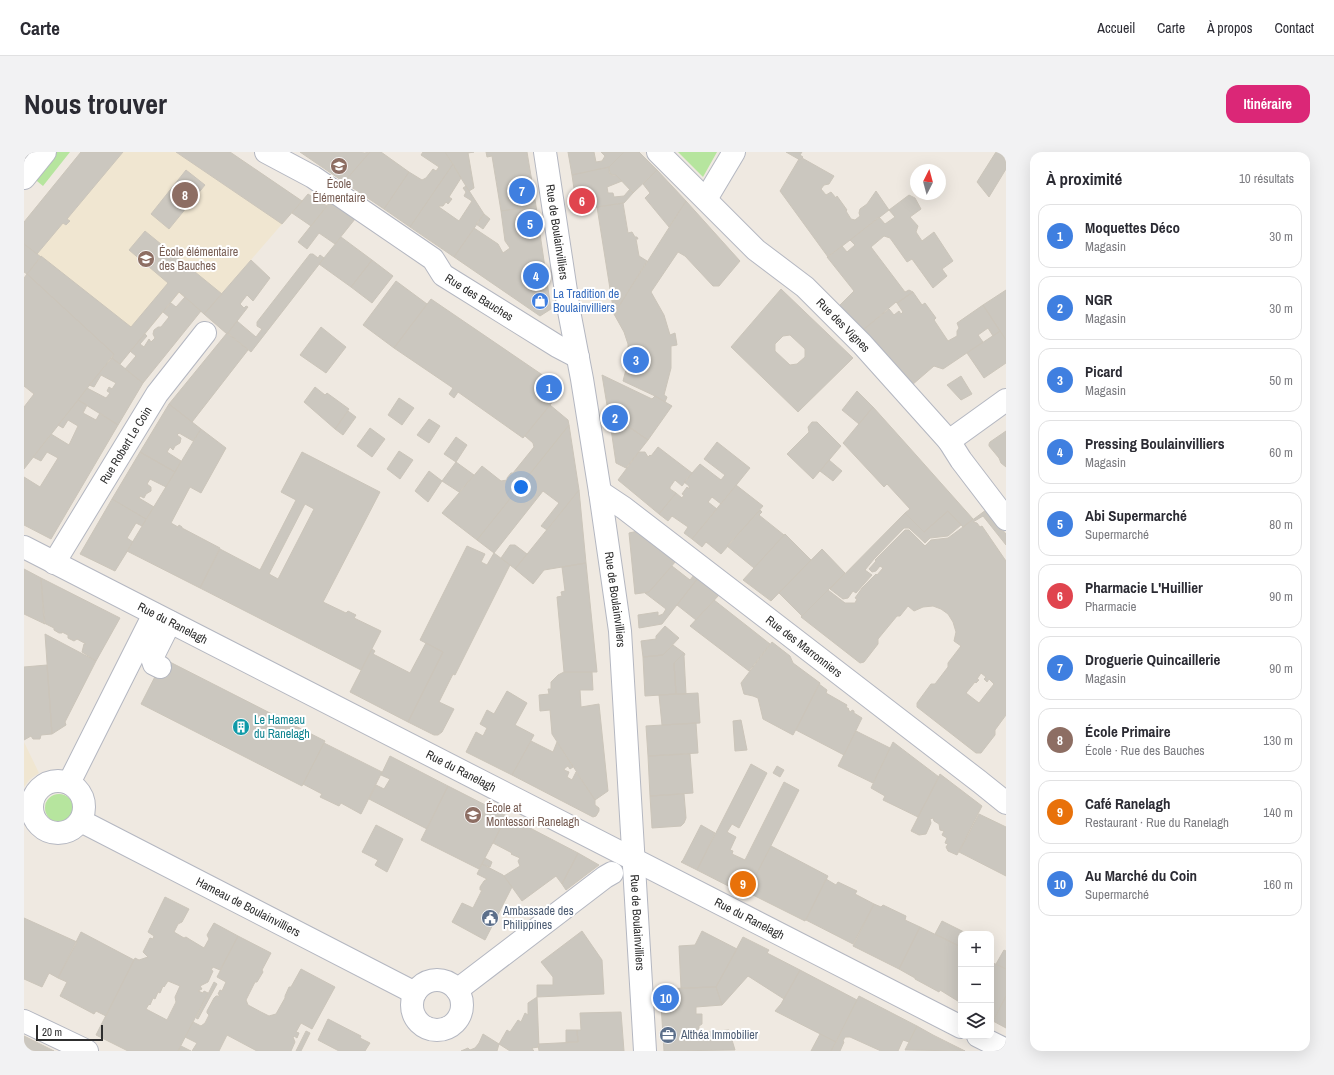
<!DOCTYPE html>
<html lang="fr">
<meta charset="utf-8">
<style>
:root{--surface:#fff;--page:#f2f2f3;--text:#2b2b33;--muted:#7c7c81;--line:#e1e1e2;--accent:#db2777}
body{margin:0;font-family:"Archivo Narrow",sans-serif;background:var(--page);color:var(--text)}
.controls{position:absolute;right:12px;bottom:12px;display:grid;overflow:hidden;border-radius:8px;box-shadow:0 4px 16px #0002}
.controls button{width:36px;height:36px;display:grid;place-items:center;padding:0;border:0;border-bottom:1px solid var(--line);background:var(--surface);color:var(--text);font:20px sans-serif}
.compass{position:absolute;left:886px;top:12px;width:36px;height:36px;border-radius:50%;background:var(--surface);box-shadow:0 4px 16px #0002;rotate:6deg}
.scale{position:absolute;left:12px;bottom:10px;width:67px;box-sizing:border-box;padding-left:4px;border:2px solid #2e2e2e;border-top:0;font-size:11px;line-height:14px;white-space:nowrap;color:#2e2e2e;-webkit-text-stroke:3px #fff;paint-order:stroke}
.you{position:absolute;left:497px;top:335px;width:14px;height:14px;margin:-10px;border:3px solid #fff;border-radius:50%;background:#1a73e8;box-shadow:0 0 0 6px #1a73e833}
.badge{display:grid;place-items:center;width:26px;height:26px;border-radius:50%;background:var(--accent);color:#fff;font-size:13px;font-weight:700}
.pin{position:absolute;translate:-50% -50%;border:2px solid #fff;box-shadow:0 1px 4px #0006}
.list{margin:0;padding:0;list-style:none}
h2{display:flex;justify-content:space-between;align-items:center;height:52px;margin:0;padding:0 16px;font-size:17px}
h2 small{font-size:13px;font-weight:400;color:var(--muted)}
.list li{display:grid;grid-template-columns:26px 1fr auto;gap:12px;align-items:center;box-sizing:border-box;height:64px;margin:0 8px 8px;padding:0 8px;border:1px solid var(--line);border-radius:12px}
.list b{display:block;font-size:15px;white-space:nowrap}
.list p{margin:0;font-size:13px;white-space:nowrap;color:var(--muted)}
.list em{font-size:13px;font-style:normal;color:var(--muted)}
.icon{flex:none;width:22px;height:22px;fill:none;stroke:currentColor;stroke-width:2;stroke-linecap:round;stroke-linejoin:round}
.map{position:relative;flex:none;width:982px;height:899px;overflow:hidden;border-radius:12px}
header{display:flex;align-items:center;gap:24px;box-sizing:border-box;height:56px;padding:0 20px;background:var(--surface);border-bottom:1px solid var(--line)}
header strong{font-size:19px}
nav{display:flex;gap:22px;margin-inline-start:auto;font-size:14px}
.intro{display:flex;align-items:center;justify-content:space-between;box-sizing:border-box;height:96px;padding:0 24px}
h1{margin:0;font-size:28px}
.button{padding:10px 18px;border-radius:12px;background:var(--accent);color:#fff;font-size:14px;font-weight:700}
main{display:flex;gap:24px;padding:0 24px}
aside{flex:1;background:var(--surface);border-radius:12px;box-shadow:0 4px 16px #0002}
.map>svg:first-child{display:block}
.education{fill:#f0e6d1}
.green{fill:#b6e59e}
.building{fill:#cbc7bf;stroke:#cbc5ba;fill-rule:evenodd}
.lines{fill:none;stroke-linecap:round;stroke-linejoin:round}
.minor-casing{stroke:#b4b7c1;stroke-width:24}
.minor{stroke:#fff;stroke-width:22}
.labels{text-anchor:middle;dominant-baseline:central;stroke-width:4;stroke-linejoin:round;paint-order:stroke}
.education-label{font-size:12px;fill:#785e54;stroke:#fff;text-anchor:start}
.street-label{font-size:12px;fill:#2e2e2e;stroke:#fff}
.shop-label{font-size:12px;fill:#366cbe;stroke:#fff;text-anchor:start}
.culture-label{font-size:12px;fill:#0d838f;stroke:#fff;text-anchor:start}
.service-label{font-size:12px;fill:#4e5e75;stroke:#fff;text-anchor:start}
</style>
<header>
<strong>Carte</strong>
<nav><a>Accueil</a><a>Carte</a><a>À propos</a><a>Contact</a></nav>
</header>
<div class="intro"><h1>Nous trouver</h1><a class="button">Itinéraire</a></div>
<main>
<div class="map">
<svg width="982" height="899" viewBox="0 0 982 899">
<rect width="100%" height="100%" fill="#efe9e1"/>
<path class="education" d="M57 0H206L278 49 180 162 155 141 96 212 88 206 90 202 3 122 17 105 0 92V70Z
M0 590 15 621 6 627 0 635Z"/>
<path class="green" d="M28 0H46L19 34 8 25Z
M654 0H693L679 25Z
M21 656a14 14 0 1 1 28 0a14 14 0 1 1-28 0Z"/>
<path class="building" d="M0 0H6L0 7Z
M57 0H99L43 67 46 69 42 73 39 71 13 102 0 92V70Z
M152 0H206L278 49 258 72Z
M276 0H338L340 1 346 0 320 30Z
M346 0H357L385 20 360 57 320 30Z
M399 0H421L429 12 386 75 360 57 385 20 398 28 402 26 409 17 412 19 415 15 397 3Z
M421 0H450L444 1 450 36 445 39Z
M462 0H503L512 54 477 59 468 4 463 5Z
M544 0H570L572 10 578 9 581 4 577 0H600L585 15 548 23Z
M600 0H615L633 18 609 41 592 23H589L585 21V15Z
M762 0H778L776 3 779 5 776 8Z
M972 0H982V17L965 45 953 30Z
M778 6 810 24 805 32 800 33 797 37 802 43 807 40 812 46 813 44 823 58 822 59 827 67 831 68 836 64 835 61 836 57 843 52 852 39 865 58 804 105 756 39 775 7 776 8Z
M429 12 437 26 425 45 428 47 424 52 422 50 419 54H415V55L435 69 448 49 440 44 442 40 439 36 442 34 460 62 430 105 386 75Z
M585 15 586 22 590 24 592 23 598 29 583 35 584 41H589L590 45 600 44 606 37 609 41 600 51 553 58 548 23Z
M162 18 181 33 145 77 127 62Z
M633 18 662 49 645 75 621 46 626 41 619 32Z
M284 42 303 54 287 74 268 61Z
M885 43 891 46 897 57 886 65 894 74 892 80 898 89 910 80 929 109 918 117 923 124 909 136 888 107 883 110 866 86 860 84 847 95 881 140 885 138 889 140 873 151 872 150 839 178 814 155 830 139 803 105 818 94 823 100 831 93 826 88 855 65 861 72 871 65 865 58Z
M662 49 716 109 695 134H689L661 104 654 100 627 140 640 163 646 183 651 181 653 193 647 194V216L640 243 643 245 641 250 631 244 599 229 604 210V192L600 180 590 162Z
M306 50 331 67 311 92 295 81 283 97 274 90Z
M599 51 604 81 608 80 611 85H613L614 87H612L615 104 623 109 590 162 573 55Z
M512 54 527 157 516 164 430 105 450 76 474 92 479 101 486 96 481 89 477 59Z
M460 62 466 67 459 77 452 72Z
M121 79 198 142 180 162 155 140 96 212 88 206 90 202 3 122 17 104 107 175 144 131 105 98Z
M317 85 348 108 327 135 295 112Z
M0 92 17 105 3 122 0 120Z
M286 102H289L294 106 296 103 300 106 227 200 204 181 213 169 232 185 238 177 233 174V170Z
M227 108 246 126 229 149 223 143 216 152 220 156 222 154 224 155 203 182 180 162Z
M348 108 369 124 348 151 327 135Z
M3 122 90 202 0 317V255L10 242 0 234V126Z
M372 129 403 152 370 196 339 173Z
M757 137 829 206 774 260 707 195ZM766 183 781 197V205L773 212 766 213 751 199V192L759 184Z
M982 138V188L959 153Z
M889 140 898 153 901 151 912 166 910 168 924 189 933 184V179L935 176 933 171 959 153 976 179 969 184 964 176 954 183 959 190 919 217 910 214 888 233 839 178 865 157 870 163 875 159 877 162 879 160 873 151Z
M161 145 177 159 119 231 101 217 112 204 106 199 121 182 123 184 116 192 120 195 125 187 127 190 131 186 129 182 130 178 134 175H137L145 165 139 160 147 151 152 155Z
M407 147 539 237 499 286 434 240 430 246 425 242 429 236 370 196Z
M297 175 322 195 302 221 276 203Z
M976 179 982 188V211L960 226 943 201Z
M203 181 224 198 168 270 145 252Z
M88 206 119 231 94 273 54 248 63 236 82 246 86 241 83 239 85 235 88 237 92 231 77 223 70 235 65 233Z
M578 223 628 247 631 244 648 254 624 288 605 275 587 277Z
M937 224 948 242 937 248 923 233Z
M291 235 301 243 303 241 325 257 311 277 280 250Z
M833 239 849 255 835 272 818 258Z
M375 246 390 256 378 273 364 263Z
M54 248 63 253 59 261 72 268 76 261 94 273 27 387 0 373V325L16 335 34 306 23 300 17 309 9 305 27 282 45 293 54 274 44 268 39 276 34 273Z
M145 252 177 277 169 289 155 281 153 283 157 286 156 291 151 294 149 298 146 295 143 300 157 309 151 320 116 300Z
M526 253 544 268 545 273 453 388 418 361 458 314 477 329 483 328V326L487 321H489L510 295 509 291 501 284Z
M849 255 884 294 949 367 939 375 924 359 900 380 881 361 886 357 863 332 860 335 819 291Z
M324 259 332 265 319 283 311 277Z
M405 267 416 274 405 291 393 283Z
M788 270H793L817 294 789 327 763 302 785 280 784 275Z
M545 273 555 338 523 378 517 374 535 351 519 339 470 401 453 388Z
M605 275 624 288 602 316 592 311 587 277Z
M346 276 361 287 348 305 333 294Z
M177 277 202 296 177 341 166 335 147 371 154 375 155 373 158 375V376L196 396 176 436 103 399Z
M982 279V315L977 311 975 306 965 294V292L966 290Z
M432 285 443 293 432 310 420 302Z
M693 290 726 316 697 352 688 345 684 350 693 357 668 387 660 381 664 375 648 364 644 369 635 362 652 341 658 346 660 343 658 342 663 335 665 337V334L660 330 676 312 697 328 701 323 680 307Z
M634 295 668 321 658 334 651 328 646 335V337L652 341 635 362 594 328 615 300H621L624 305 626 303 627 304Z
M375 299 389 308 376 327 363 317Z
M116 300 151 320 142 335 126 327 123 332 127 335V339L122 342 120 346 116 344 115 346 130 355 122 367 88 347Z
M278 300 356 340 299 450 322 461 324 459 332 463 330 466 357 479 337 518 176 436 196 397 236 418 272 348 257 340ZM281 352 290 357 254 427 245 422Z
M805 308 818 319 809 329 796 319Z
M432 310 450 323 435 340 418 329Z
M405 319 418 329 404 350 391 339Z
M712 333 739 354 697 402 682 390 678 395 668 387Z
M555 338 562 411 520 418 509 432 491 417Z
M88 347 122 367 118 374 112 371 103 386 109 390 91 419 56 402Z
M736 358 738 360 735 363 760 383 730 416 703 394Z
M962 358 982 382V393L959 364 949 370 953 371 956 375 958 374 982 409V563L971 578V583L957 601H952L893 555V551L907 532H911L924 515V511L937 494 930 489 932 480 929 470 924 462 917 457 909 454 899 455 890 459 884 454 876 464H873L854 487V492L840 510 836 511 777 465 804 438 821 451H831L833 447 831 446 838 436 852 422 853 423 859 416 856 414 852 419 848 420 845 417 852 409 851 408 881 378H885L901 394 907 388 924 386ZM957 521 962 525 960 527 963 530 965 527 970 532 955 551 942 541 951 530 952 531 955 528 953 527Z
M924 359 937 373 924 384 906 386 901 391 885 376H880L850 407 841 418 848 423 832 441 829 439 824 446 819 447 806 437 881 361 900 380Z
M614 379 652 409 625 440 611 442 605 381Z
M761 382 787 408 747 449 719 428Z
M486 393H491L503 402 491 417 477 406Z
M443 394 461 402 457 410 463 413 470 401 486 413 431 523 429 522 415 550 430 557 418 580 414 583H410L384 570 419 500 396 488Z
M798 397 821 421 778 464 755 441Z
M562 411 573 520H540L533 445 538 444 537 440 541 439 538 415Z
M648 414 666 428 670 423 674 426 638 472 615 476 614 463 634 460V464L639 462 642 457 621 441 625 440Z
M0 417 17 426 21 472 0 462Z
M17 426 96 466 72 509 58 500 60 492H62L53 487 50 489 44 486V483L38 480V481H35L30 478V476L20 471Z
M674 426 695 443 672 468 653 453Z
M690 448 746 492 725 519 666 474Z
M641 474 655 486 639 503 619 505 617 489 632 487V484Z
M21 482 72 509 41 570 42 573 28 582Z
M748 490 766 504 769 511 796 531 769 583 739 567 734 546 729 544 720 542 717 531Z
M402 491 419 500 384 570 326 540 348 497 351 499 349 502 386 521Z
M649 493 660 501 650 511 652 542 621 544 619 505 639 503Z
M660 501 661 502 660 504 662 542H652L650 511Z
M140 507 301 589 278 634 117 552Z
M23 513 28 582 17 583 16 587H9L7 584 0 588V515Z
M540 520H568L569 538H556L557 555 575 552 584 639 571 648 528 582 526 558 516 559 515 543 525 542 524 537H527V530L534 523Z
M795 532 803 538 802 541 823 553 822 555 825 557 824 558 827 560 828 558 830 559V561L838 566 820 603 772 578Z
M483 539 503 551 491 573 510 583 488 623 442 600 452 580 459 584 463 576 456 572 463 558 470 562Z
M674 541 676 571 638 573 635 543Z
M717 568 723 598 711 599 709 569Z
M672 571 674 601 624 604 622 574Z
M832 579 866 596 849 631 814 614Z
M507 589 529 600 533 590 549 615 546 617 544 614 541 616 540 618 545 620 543 625 548 628 552 620 571 648V653L575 656V659L572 664 569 665 488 623Z
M869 590 915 625 894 665 859 648 861 644 847 636Z
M300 591 358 620 337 662 317 651 315 654 296 645 298 642 279 632Z
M666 602 669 641 626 644 624 604Z
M366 604 424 634 403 677 345 647 352 633 360 637 366 627 357 623Z
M727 612 743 621 715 676 708 672 703 680 712 685 706 698 709 699 708 702 721 708 760 630 775 638 722 743 673 718Z
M753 614 760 618 756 625 749 621Z
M916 622 958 654 933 703 924 699 922 695 924 692 921 691 923 686 918 683 920 679 916 678 915 672 910 669 909 666 906 667 907 671 902 682 895 683 887 679Z
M424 634 483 664 455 717 397 688Z
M660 642 662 666 660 671 657 674 628 676 626 644Z
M955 662 982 675V724L935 700Z
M483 664 554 701 538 732 532 724 498 749 480 724 496 714 494 709 496 706 487 702 488 701 469 691Z
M352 673 379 687 363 720 351 713 354 708 338 700Z
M677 673 691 681 673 718 657 710 659 708Z
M747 694 804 724 781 769 723 740Z
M554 701 575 713 542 738 538 732Z
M461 706 468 710 466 715 458 712Z
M458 712 479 723 488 735 461 788 428 770 438 751 449 756 458 738H456V735L460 729 463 727 453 722Z
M802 727 812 733 814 730 833 739 831 742 850 752 829 792 782 768Z
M141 745 165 757 158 770 154 772 150 780 160 786 162 785 165 787 180 796 185 787 183 783 190 771 214 784 196 818 189 815 187 818 189 819 184 830 176 834 178 837 174 839 179 841 180 839 184 841 154 899H104L72 883 111 806 115 808 124 805 119 800 126 786 129 787 130 784 124 780ZM144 829 156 834 151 845 152 850 143 868 122 857 125 852 126 853 129 846 131 847 134 840 136 841 139 834 140 835Z
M850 752 857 755 859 753 882 764 881 768 896 775 875 817 829 794Z
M0 766 53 790 34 826 25 821 18 835 0 827Z
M918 769 944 782H937V795L911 782Z
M896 775 937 795V851L916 838 915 840 891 827V826L875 817Z
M558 779 578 808 580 842 513 845V833H529V825L517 810Z
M678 779 713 797 692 835 657 836 655 794 671 793Z
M57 780 110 808 82 864 72 859 70 862 36 844 43 830 34 826Z
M214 784 247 801 238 818 239 820 233 830H231L222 848 224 853 237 860 245 864 252 862 261 846V844L265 835H267L277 817 311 835 288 877 277 871 272 880 275 881 273 886 270 884 269 885 271 890 267 899H233L203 883 195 899H168L173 891 161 885 169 870 177 874 181 871 185 863 183 861V859L190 846 192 844H195L196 843 194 842 196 838 198 839 202 830 193 825Z
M719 785 745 798 743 801 776 818 760 847 724 824 698 853 692 835Z
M980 798 982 799V817L972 812Z
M967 810 982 817V844L970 868 967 866Z
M776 818 833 848 812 890 751 859 757 852Z
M190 830 193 832 174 867 172 866Z
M692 835 698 853 672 855V862H678V872L675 874V880L679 885 683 884V880L705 878 711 898 640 899 636 837Z
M835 844 893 874 885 890 879 888 874 899H857L826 885H821L819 889 820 890 816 899H807Z
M982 844V876L969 869Z
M513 845 515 895 508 896 509 898 510 899H486L475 892 483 878 486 880 494 868 497 870 501 861 504 863V851Z
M597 860 600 899H515L514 892 554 890 553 878H557L556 861Z
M304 867 337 884 336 886 346 891 341 899H315L294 888Z
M893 874 909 883 941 899 881 898Z
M542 878H553L554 890H542Z
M282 879 286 881 277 899H272Z
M459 882 475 892 473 899H437L444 896 446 898 451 896 455 891Z
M796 882 812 890 807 899H787Z
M0 884 30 899H0Z
M157 894 167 899H154Z"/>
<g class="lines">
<g class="minor-casing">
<g id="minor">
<path id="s1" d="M242 0 289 25 409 107 419 123 533 194 554 205"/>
<path id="s2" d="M521 0 545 159 558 227 576 340 596 479 621 899"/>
<path id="s3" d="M634 0 732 98 781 135 838 192 925 289 937 308 982 367"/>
<path d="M0 26 21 0"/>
<path d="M682 47 710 0"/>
<path d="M925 289 982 248"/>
<path id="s4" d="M576 340 600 356 956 630 982 651"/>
<path id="s5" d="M0 395 937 875"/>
<path id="s6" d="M30 411 133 242 181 181"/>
<path d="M136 515 130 512 128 506 146 470"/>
<circle cx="34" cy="655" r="26"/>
<path d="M45 631 130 462"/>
<path id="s7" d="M57 669 391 841"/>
<circle cx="413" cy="853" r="25"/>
<path d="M433 838 581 725 588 721"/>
<path d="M0 869 63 899"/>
<path d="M954 884 982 898"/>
</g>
</g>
<use href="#minor" class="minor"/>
</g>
<defs>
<g id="school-disc" transform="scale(0.9)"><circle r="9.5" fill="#8d6e63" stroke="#fff"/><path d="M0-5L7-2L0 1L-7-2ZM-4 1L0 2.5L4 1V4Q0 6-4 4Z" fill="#fff"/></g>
<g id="shop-disc" transform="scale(0.9)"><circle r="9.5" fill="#3f7fe0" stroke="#fff"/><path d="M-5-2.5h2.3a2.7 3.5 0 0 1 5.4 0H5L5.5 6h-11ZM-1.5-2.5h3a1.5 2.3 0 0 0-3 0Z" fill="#fff"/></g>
<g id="building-disc" transform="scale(0.9)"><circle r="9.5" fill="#0f9aa8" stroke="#fff"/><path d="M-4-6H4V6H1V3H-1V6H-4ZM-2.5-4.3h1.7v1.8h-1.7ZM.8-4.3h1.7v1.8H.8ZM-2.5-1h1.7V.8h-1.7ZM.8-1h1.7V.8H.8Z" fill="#fff"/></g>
<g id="civic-disc" transform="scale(0.9)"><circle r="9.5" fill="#5c6f8a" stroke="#fff"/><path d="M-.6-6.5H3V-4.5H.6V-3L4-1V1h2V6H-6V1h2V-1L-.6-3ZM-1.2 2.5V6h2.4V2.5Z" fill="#fff"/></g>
<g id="office-disc" transform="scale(0.9)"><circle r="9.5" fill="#5c6f8a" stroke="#fff"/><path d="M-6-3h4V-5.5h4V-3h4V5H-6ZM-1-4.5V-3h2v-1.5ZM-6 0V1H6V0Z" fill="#fff"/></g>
</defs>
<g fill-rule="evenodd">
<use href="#school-disc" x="315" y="14"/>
<use href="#school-disc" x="122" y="107"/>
<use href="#shop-disc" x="516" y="149"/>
<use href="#building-disc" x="217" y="575"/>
<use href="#school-disc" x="449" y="663"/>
<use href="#civic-disc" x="466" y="766"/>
<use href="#office-disc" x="644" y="883"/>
</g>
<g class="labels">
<g class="education-label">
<text x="315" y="32" text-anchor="middle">École<tspan x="315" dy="14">Élémentaire</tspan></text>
<text x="135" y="100">École élémentaire<tspan x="135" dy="14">des Bauches</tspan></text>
<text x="462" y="656">École at<tspan x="462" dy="14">Montessori Ranelagh</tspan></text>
</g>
<g class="street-label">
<text stroke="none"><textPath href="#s2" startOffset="81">Rue de Boulainvilliers</textPath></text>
<text stroke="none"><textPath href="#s1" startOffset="260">Rue des Bauches</textPath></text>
<text stroke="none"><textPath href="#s3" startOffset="254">Rue des Vignes</textPath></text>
<text stroke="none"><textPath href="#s6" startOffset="138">Rue Robert Le Coin</textPath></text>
<text stroke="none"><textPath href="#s2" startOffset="453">Rue de Boulainvilliers</textPath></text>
<text stroke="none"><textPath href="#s5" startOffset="167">Rue du Ranelagh</textPath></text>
<text stroke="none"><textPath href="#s4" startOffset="256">Rue des Marronniers</textPath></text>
<text stroke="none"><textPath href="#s5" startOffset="491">Rue du Ranelagh</textPath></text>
<text stroke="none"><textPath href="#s7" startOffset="188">Hameau de Boulainvilliers</textPath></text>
<text stroke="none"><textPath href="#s5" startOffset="815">Rue du Ranelagh</textPath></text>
<text stroke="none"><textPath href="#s2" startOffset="777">Rue de Boulainvilliers</textPath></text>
</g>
<g class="shop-label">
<text x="529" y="142">La Tradition de<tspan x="529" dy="14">Boulainvilliers</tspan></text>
</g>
<g class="culture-label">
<text x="230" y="568">Le Hameau<tspan x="230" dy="14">du Ranelagh</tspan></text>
</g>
<g class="service-label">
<text x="479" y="759">Ambassade des<tspan x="479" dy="14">Philippines</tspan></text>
<text x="657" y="883">Althéa Immobilier</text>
</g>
</g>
</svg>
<div class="controls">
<button>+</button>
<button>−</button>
<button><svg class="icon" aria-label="layers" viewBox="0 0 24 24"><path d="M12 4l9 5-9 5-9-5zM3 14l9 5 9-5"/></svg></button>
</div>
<svg class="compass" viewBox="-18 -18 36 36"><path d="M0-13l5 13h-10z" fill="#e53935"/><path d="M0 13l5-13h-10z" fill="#7c7c81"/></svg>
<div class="scale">20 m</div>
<div class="you"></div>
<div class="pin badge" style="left:525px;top:236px;background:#3f7fe0">1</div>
<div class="pin badge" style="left:591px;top:266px;background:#3f7fe0">2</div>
<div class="pin badge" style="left:612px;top:208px;background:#3f7fe0">3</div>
<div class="pin badge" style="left:512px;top:124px;background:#3f7fe0">4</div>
<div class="pin badge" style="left:506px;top:72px;background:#3f7fe0">5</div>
<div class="pin badge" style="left:558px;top:49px;background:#e0444e">6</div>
<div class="pin badge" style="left:498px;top:39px;background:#3f7fe0">7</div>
<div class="pin badge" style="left:161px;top:43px;background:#8d6e63">8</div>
<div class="pin badge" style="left:719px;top:732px;background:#e8710a">9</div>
<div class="pin badge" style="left:642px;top:846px;background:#3f7fe0">10</div>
</div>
<aside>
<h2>À proximité<small>10 résultats</small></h2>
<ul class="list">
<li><span class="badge" style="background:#3f7fe0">1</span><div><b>Moquettes Déco</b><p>Magasin</p></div><em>30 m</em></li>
<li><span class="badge" style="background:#3f7fe0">2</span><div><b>NGR</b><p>Magasin</p></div><em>30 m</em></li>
<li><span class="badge" style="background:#3f7fe0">3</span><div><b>Picard</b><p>Magasin</p></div><em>50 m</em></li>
<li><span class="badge" style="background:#3f7fe0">4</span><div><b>Pressing Boulainvilliers</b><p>Magasin</p></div><em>60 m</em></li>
<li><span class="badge" style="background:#3f7fe0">5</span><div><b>Abi Supermarché</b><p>Supermarché</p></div><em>80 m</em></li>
<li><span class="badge" style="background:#e0444e">6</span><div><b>Pharmacie L'Huillier</b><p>Pharmacie</p></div><em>90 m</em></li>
<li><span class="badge" style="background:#3f7fe0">7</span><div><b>Droguerie Quincaillerie</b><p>Magasin</p></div><em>90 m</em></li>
<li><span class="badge" style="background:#8d6e63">8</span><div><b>École Primaire</b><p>École · Rue des Bauches</p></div><em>130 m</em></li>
<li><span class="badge" style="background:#e8710a">9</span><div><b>Café Ranelagh</b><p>Restaurant · Rue du Ranelagh</p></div><em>140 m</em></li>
<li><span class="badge" style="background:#3f7fe0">10</span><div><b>Au Marché du Coin</b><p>Supermarché</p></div><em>160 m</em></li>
</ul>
</aside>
</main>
